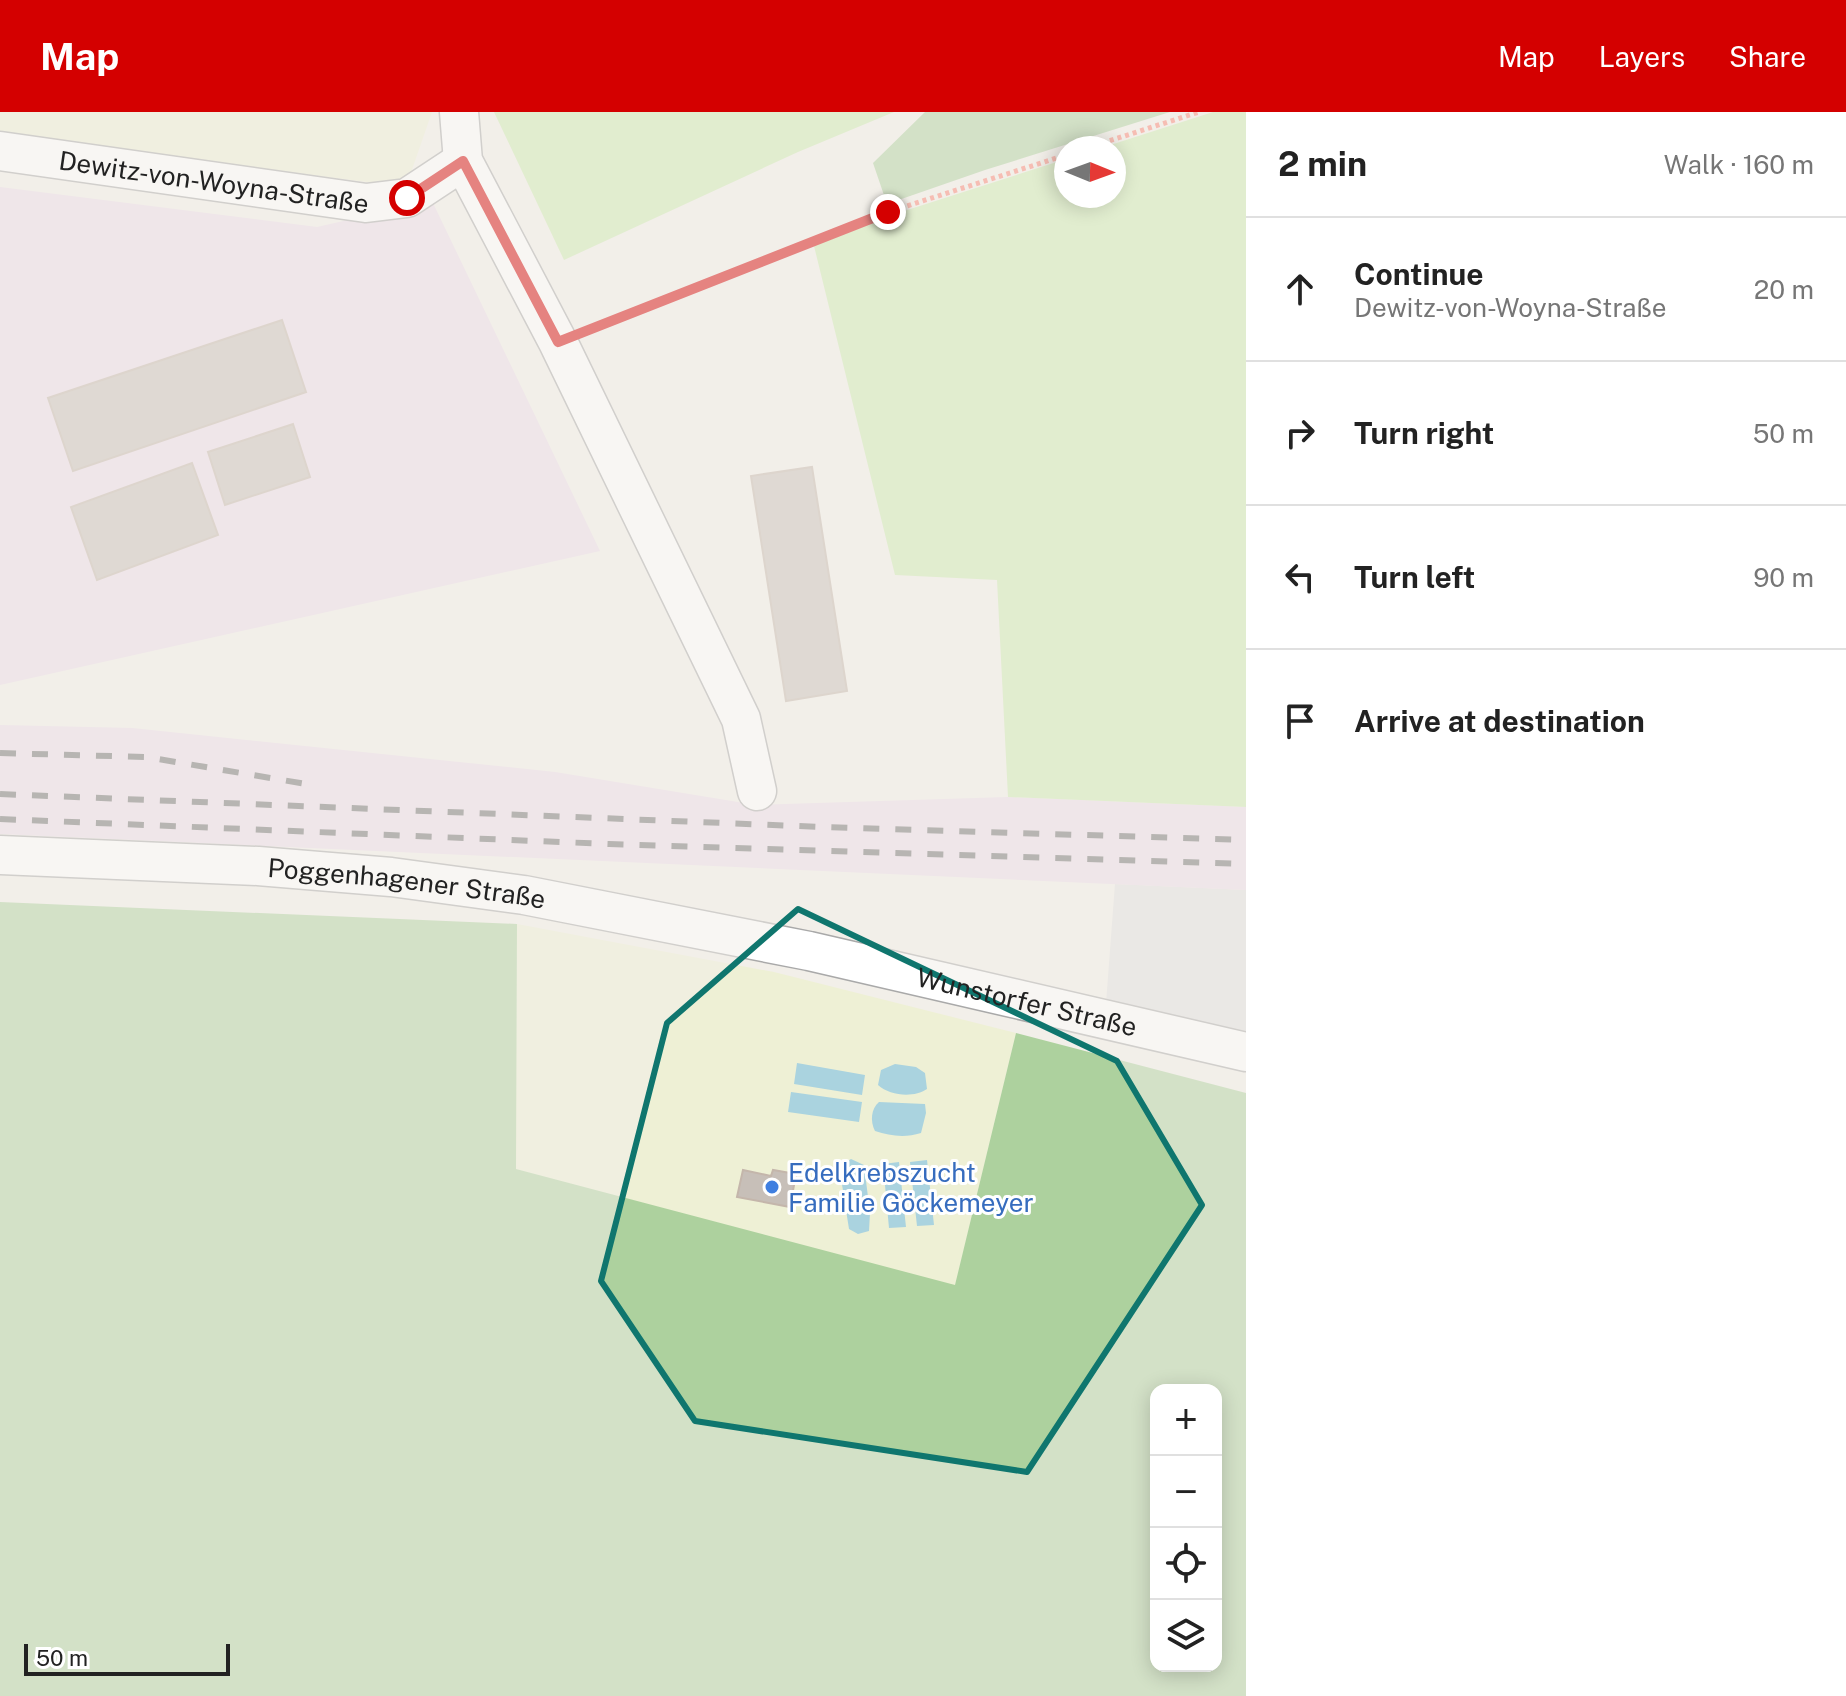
<!DOCTYPE html>
<meta charset="utf-8">
<style>
:root{--surface:#fff;--page:#f2f2f2;--text:#222;--muted:#767676;--line:#e0e0e0;--accent:#d40000}
body{margin:0;font-family:"Public Sans",sans-serif;background:var(--page);color:var(--text)}
.controls{position:absolute;right:24px;bottom:24px;display:grid;overflow:hidden;border-radius:16px;box-shadow:0 4px 20px #0003}
.controls button{width:72px;height:72px;display:grid;place-items:center;padding:0;border:0;border-bottom:2px solid var(--line);background:var(--surface);color:var(--text);font:40px sans-serif}
.compass{position:absolute;left:1054px;top:24px;width:72px;height:72px;border-radius:50%;background:var(--surface);box-shadow:0 4px 20px #0003;rotate:91deg}
.scale{position:absolute;left:24px;bottom:20px;width:206px;box-sizing:border-box;padding-left:8px;border:4px solid #222;border-top:0;font-size:22px;line-height:28px;white-space:nowrap;color:#222;-webkit-text-stroke:6px #fff;paint-order:stroke}
.stop{position:absolute;width:24px;height:24px;margin:-18px;border:6px solid #d40000;border-radius:50%;background:#fff}
.stop.end{background:#d40000;border-color:#fff;box-shadow:0 2px 8px #0008}
.list{margin:0;padding:0;list-style:none}
h2{display:flex;justify-content:space-between;align-items:center;height:104px;margin:0;padding:0 32px;font-size:34px}
h2 small{font-size:26px;font-weight:400;color:var(--muted)}
.list li{display:grid;grid-template-columns:52px 1fr auto;gap:24px;align-items:center;box-sizing:border-box;height:144px;padding:0 32px;border-top:2px solid var(--line)}
.list b{display:block;font-size:30px;white-space:nowrap}
.list p{margin:0;font-size:26px;white-space:nowrap;color:var(--muted)}
.list em{font-size:26px;font-style:normal;color:var(--muted)}
.icon{flex:none;width:44px;height:44px;fill:none;stroke:currentColor;stroke-width:2;stroke-linecap:round;stroke-linejoin:round}
.map{position:relative;flex:none;width:1246px;height:1584px;overflow:hidden}
header{display:flex;align-items:center;gap:48px;box-sizing:border-box;height:112px;padding:0 40px;background:var(--accent);color:#fff}
header strong{font-size:38px}
nav{display:flex;gap:44px;margin-inline-start:auto;font-size:28px}
main{display:flex}
aside{flex:1;background:var(--surface)}
.map>svg:first-child{display:block}
.residential{fill:#e0dfdf}
.industrial{fill:#ebdbe8}
.farmland{fill:#eef0d5}
.grass{fill:#cdebb0}
.forest{fill:#add19e;fill-rule:evenodd}
.water{fill:#aad3df}
.building{fill:#c7bfb8;stroke:#c4b6ab;stroke-width:2}
.lines{fill:none;stroke-linecap:round;stroke-linejoin:round}
.minor-casing{stroke:#a9a9a9;stroke-width:41}
.path{stroke:#fa8072;stroke-width:5;stroke-dasharray:4 4;stroke-linecap:butt}
.minor{stroke:#fff;stroke-width:38}
.rail{stroke:#707070;stroke-width:6;stroke-dasharray:16 16;stroke-linecap:butt}
.route{stroke:#d40000;stroke-width:10}
.marked{fill:none;stroke:#0f766e;stroke-width:6;stroke-linejoin:round}
.shop-dot{fill:#3f7fe0;stroke:#fff;stroke-width:3}
.labels{text-anchor:middle;dominant-baseline:central;stroke-width:6;stroke-linejoin:round;paint-order:stroke}
.street-label{font-size:26px;fill:#222;stroke:#fff}
.shop-label{font-size:26px;fill:#366cbe;stroke:#fff;text-anchor:start}
</style>
<header>
<strong>Map</strong>
<nav><a>Map</a><a>Layers</a><a>Share</a></nav>
</header>
<main>
<div class="map">
<svg width="1246" height="1584" viewBox="0 0 1246 1584">
<rect width="100%" height="100%" fill="#f2efe9"/>
<path class="residential" d="M1115 772 1246 778V925L1106 892Z"/>
<path class="industrial" d="M0 75 317 115 432 89 600 439 0 573Z
M0 613 132 616 555 660 756 693 1008 685 1246 695V778L0 722Z"/>
<path class="farmland" d="M0 0H432L406 75 0 23Z
M517 812 774 860 1016 921 955 1174 515 1057Z"/>
<path class="grass" d="M494 0H894L798 40 564 148Z
M1213 0H1246V695L1008 685 997 468 895 463 814 134 901 100 1066 47V84H1114V36H1101Z"/>
<path class="forest" d="M925 0H1170L985 58 887 92 873 51Z
M0 790 517 812 516 1057 955 1173 1016 921 1246 981V1584H0ZM1156 1278H1216V1554H1156Z"/>
<path class="water" d="M797 951 865 963 862 983 794 972Z
M895 952 916 955 925 961 927 977C914 986 890 984 878 973L881 958Z
M791 980 862 990 859 1010 788 1000Z
M879 990 925 992 926 1001 921 1021C905 1026 890 1024 875 1019 870 1009 871 997 879 990Z
M851 1047 864 1053 870 1101 869 1119 858 1122 849 1117 841 1066 843 1052Z
M927 1048 934 1113 917 1114 910 1050Z
M899 1050 906 1115 889 1116 883 1052Z"/>
<path class="building" d="M282 208 306 280 73 359 48 286Z
M293 312 310 365 225 393 208 340Z
M192 351 218 423 97 468 71 395Z
M812 355 847 579 786 589 751 364Z
M743 1058 771 1064 773 1058 796 1062 790 1095 737 1085Z"/>
<g class="lines">
<g class="minor-casing">
<g id="minor">
<path d="M459 0 463 49 558 230 741 607 757 679"/>
<path id="s1" d="M0 39 366 91 407 86 463 49"/>
<path id="s2" d="M0 743 258 754 391 765 524 783 809 839 1246 940"/>
</g>
</g>
<path class="path" d="M1087 36 1199 0
M587 219 888 100 1066 43"/>
<use href="#minor" class="minor"/>
<path class="rail" d="M0 641 146 645 312 673
M0 682 823 715 1246 728
M0 707 609 732 1246 752"/>
</g>
<g class="lines">
<path class="route" d="M407 86 463 49 558 230 888 100"/>
</g>
<path d="M0 0H1246V1584H0ZM798 797 1117 949 1202 1093 1027 1360 695 1309 601 1169 667 911Z" fill="#f2efe9" fill-opacity=".55" fill-rule="evenodd"/>
<path class="marked" d="M798 797 1117 949 1202 1093 1027 1360 695 1309 601 1169 667 911Z"/>
<circle class="shop-dot" cx="772" cy="1075" r="8"/>
<g class="labels">
<g class="street-label">
<text stroke="none"><textPath href="#s1" startOffset="216">Dewitz-von-Woyna-Straße</textPath></text>
<text stroke="none"><textPath href="#s2" startOffset="408">Poggenhagener Straße</textPath></text>
<text stroke="none"><textPath href="#s2" startOffset="1040">Wunstorfer Straße</textPath></text>
</g>
<g class="shop-label">
<text x="788" y="1060">Edelkrebszucht<tspan x="788" dy="30">Familie Göckemeyer</tspan></text>
</g>
</g>
</svg>
<div class="controls">
<button>+</button>
<button>−</button>
<button><svg class="icon" aria-label="locate" viewBox="0 0 24 24"><circle cx="12" cy="12" r="6"/><path d="M12 2v4M12 18v4M2 12h4M18 12h4"/></svg></button>
<button><svg class="icon" aria-label="layers" viewBox="0 0 24 24"><path d="M12 4l9 5-9 5-9-5zM3 14l9 5 9-5"/></svg></button>
</div>
<svg class="compass" viewBox="-18 -18 36 36"><path d="M0-13l5 13h-10z" fill="#e53935"/><path d="M0 13l5-13h-10z" fill="#767676"/></svg>
<div class="scale">50 m</div>
<div class="stop" style="left:407px;top:86px"></div>
<div class="stop end" style="left:888px;top:100px"></div>
</div>
<aside>
<h2>2 min<small>Walk · 160 m</small></h2>
<ul class="list">
<li><svg class="icon" aria-label="ahead" viewBox="0 0 24 24"><path d="M12 20V5M6 11l6-6 6 6"/></svg><div><b>Continue</b><p>Dewitz-von-Woyna-Straße</p></div><em>20 m</em></li>
<li><svg class="icon" aria-label="right" viewBox="0 0 24 24"><path d="M7 20v-9h11M14 6l5 5-5 5"/></svg><div><b>Turn right</b></div><em>50 m</em></li>
<li><svg class="icon" aria-label="left" viewBox="0 0 24 24"><path d="M17 20v-9H6M10 6l-5 5 5 5"/></svg><div><b>Turn left</b></div><em>90 m</em></li>
<li><svg class="icon" aria-label="arrive" viewBox="0 0 24 24"><path d="M6 21V4h12l-3 4 3 4H6"/></svg><div><b>Arrive at destination</b></div></li>
</ul>
</aside>
</main>
